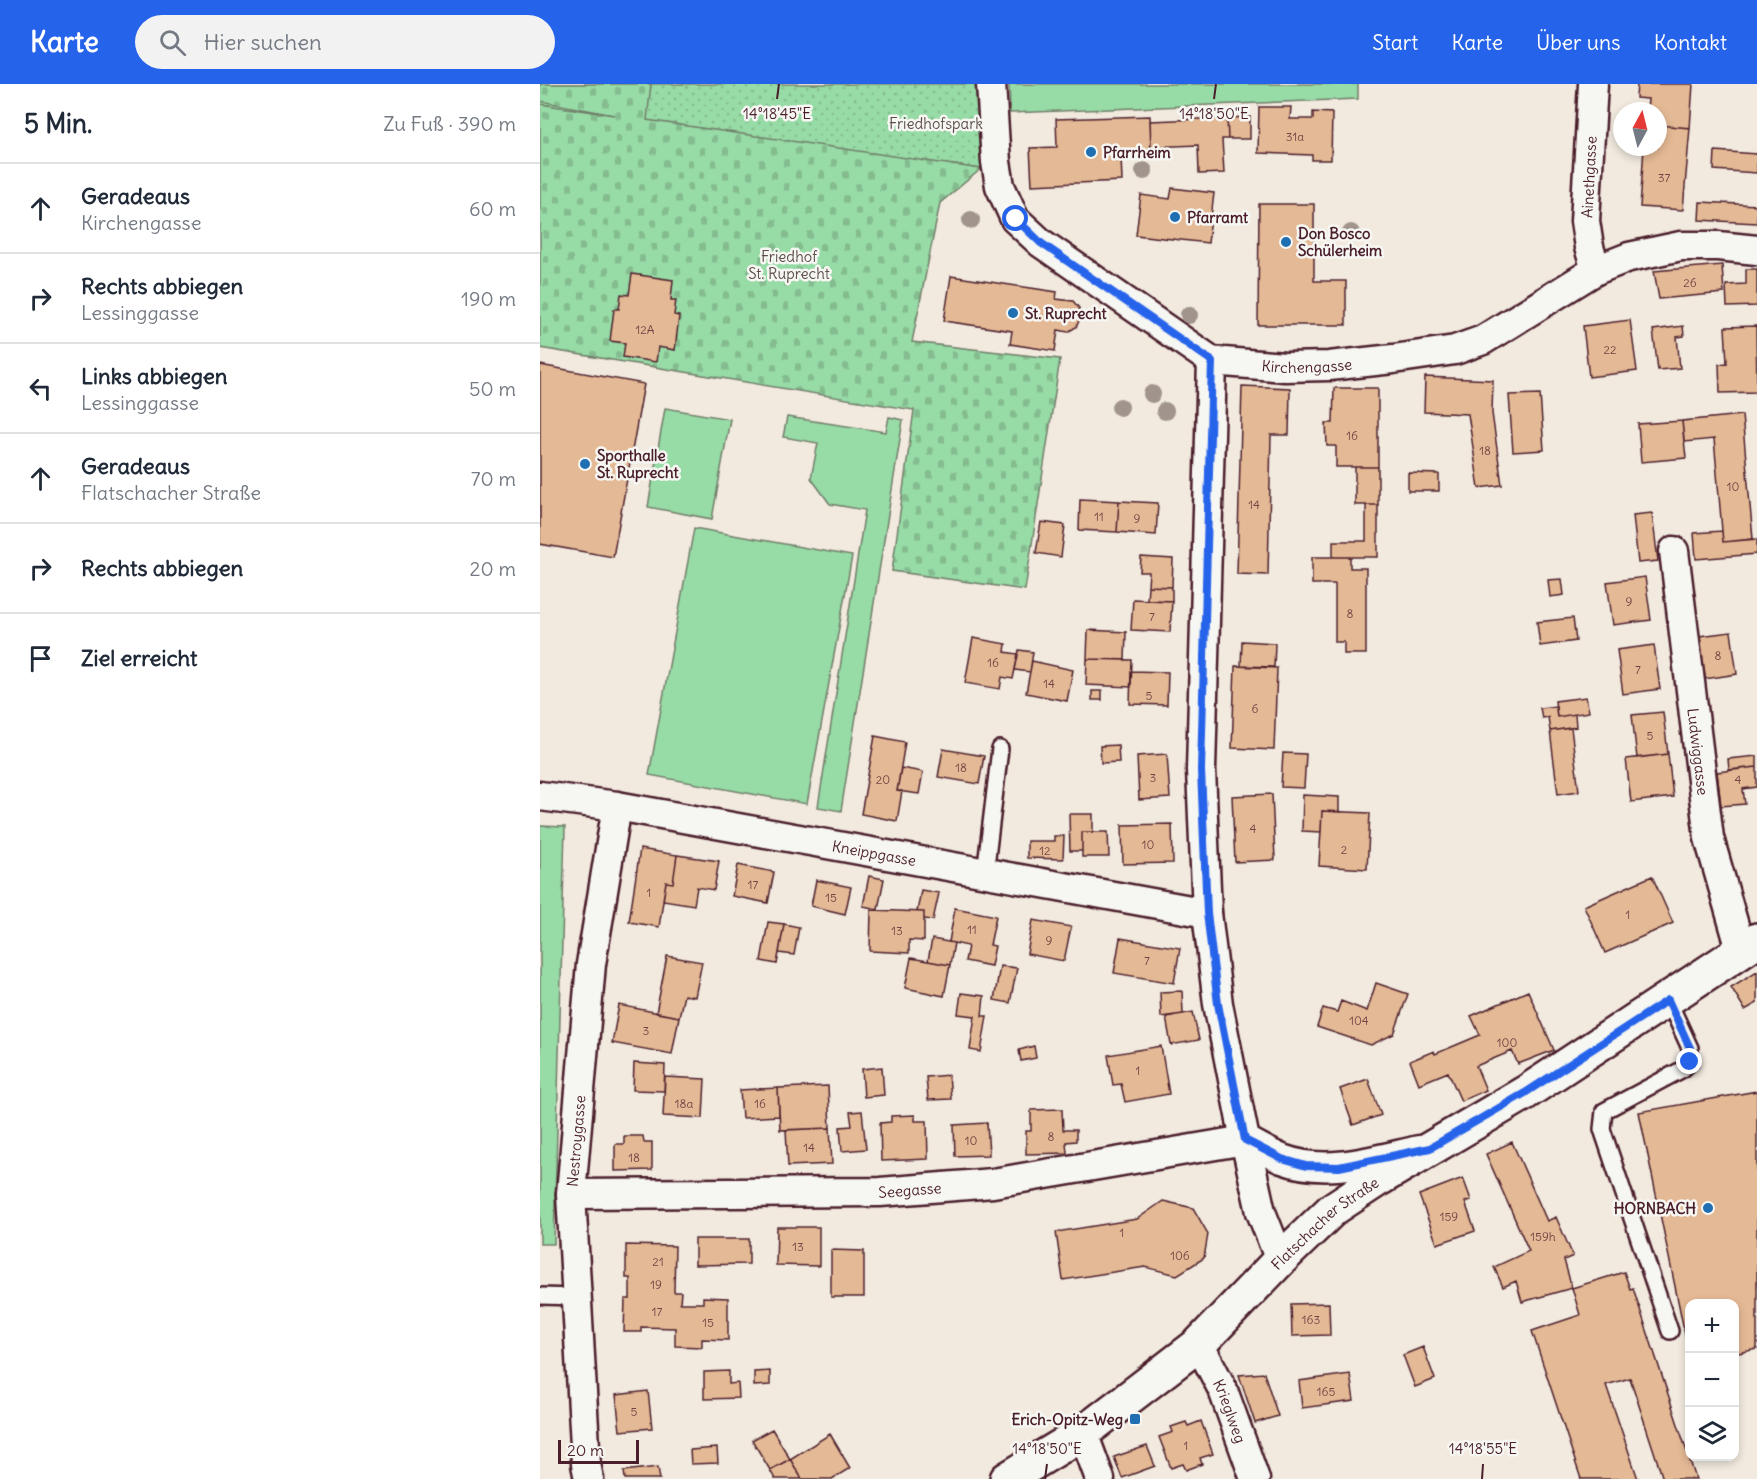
<!DOCTYPE html>
<html lang="de">
<meta charset="utf-8">
<style>
:root{--surface:#fff;--page:#f2f2f3;--text:#1f2937;--muted:#747a83;--line:#e0e1e3;--accent:#2563eb}
body{margin:0;font-family:Delius,sans-serif;background:var(--page);color:var(--text)}
.controls{position:absolute;right:18px;bottom:18px;display:grid;overflow:hidden;border-radius:12px;box-shadow:0 3px 9px #0003}
.controls button{width:54px;height:54px;display:grid;place-items:center;padding:0;border:0;border-bottom:2px solid var(--line);background:var(--surface);color:var(--text);font:30px sans-serif}
.compass{position:absolute;left:1073px;top:18px;width:54px;height:54px;border-radius:50%;background:var(--surface);box-shadow:0 3px 9px #0003;rotate:7deg}
.scale{position:absolute;left:18px;bottom:15px;width:81px;box-sizing:border-box;padding-left:6px;border:3px solid #4a1f2b;border-top:0;font-size:16px;line-height:21px;white-space:nowrap;color:#4a1f2b;-webkit-text-stroke:4px #f6f6f2;paint-order:stroke}
.stop{position:absolute;width:18px;height:18px;margin:-14px;border:4px solid #2563eb;border-radius:50%;background:#fff}
.stop.end{background:#2563eb;border-color:#fff;box-shadow:0 2px 6px #0008}
.list{margin:0;padding:0;list-style:none}
h2{display:flex;justify-content:space-between;align-items:center;height:78px;margin:0;padding:0 24px;font-size:26px}
h2 small{font-size:20px;font-weight:400;color:var(--muted)}
.list li{display:grid;grid-template-columns:39px 1fr auto;gap:18px;align-items:center;box-sizing:border-box;height:90px;padding:0 24px;border-top:2px solid var(--line)}
.list b{display:block;font-size:22px;white-space:nowrap}
.list p{margin:0;font-size:20px;white-space:nowrap;color:var(--muted)}
.list em{font-size:20px;font-style:normal;color:var(--muted)}
.icon{flex:none;width:33px;height:33px;fill:none;stroke:currentColor;stroke-width:2;stroke-linecap:round;stroke-linejoin:round}
.map{position:relative;flex:none;width:1217px;height:1395px;overflow:hidden}
header{display:flex;align-items:center;gap:36px;box-sizing:border-box;height:84px;padding:0 30px;background:var(--accent);color:#fff}
header strong{font-size:28px}
nav{display:flex;gap:33px;margin-inline-start:auto;font-size:21px}
.search{width:420px;height:54px;background:var(--page);display:flex;align-items:center;gap:15px;box-sizing:border-box;padding:0 21px;border-radius:33px;color:var(--muted);font-size:22px}
main{display:flex}
aside{flex:1;background:var(--surface)}
.map>svg:first-child{display:block}
.green{fill:url(#green-dots);stroke:#707d68;stroke-width:1.5}
.cemetery{fill:url(#cemetery-stones);stroke:#707d68;stroke-width:1.5}
.pitch{fill:#97dba6;stroke:#707d68;stroke-width:1.5}
.building{fill:#e4b995;stroke:#4a1f2b;stroke-width:1.5}
.lines{fill:none;stroke-linecap:round;stroke-linejoin:round}
.service-casing{stroke:#4a1f2b;stroke-width:20}
.minor-casing{stroke:#4a1f2b;stroke-width:33}
.tertiary-casing{stroke:#4a1f2b;stroke-width:38}
.service{stroke:#f6f6f2;stroke-width:15}
.minor{stroke:#f6f6f2;stroke-width:28}
.tertiary{stroke:#f6f6f2;stroke-width:33}
.tree{fill:#a0948d}
.route{stroke:#2563eb;stroke-width:8}
.ticks{fill:none;stroke:#4a1f2b;stroke-width:2}
.poi-dot{fill:#1f6fb2;stroke:#f6f6f2;stroke-width:2}
.labels{text-anchor:middle;dominant-baseline:central;stroke-width:5;stroke-linejoin:round;paint-order:stroke}
.number-label{font-size:12px;fill:#704646}
.park-label{font-size:15px;fill:#5d4e4a;stroke:#f6f6f2}
.poi-label{font-size:15px;font-weight:bold;fill:#4a1f2b;stroke:#f6f6f2;text-anchor:start}
.street-label{font-size:15px;fill:#4a1f2b;stroke:#f6f6f2}
.ticks-label{font-size:15px;text-anchor:middle;fill:#4a1f2b;stroke:#f6f6f2;stroke-width:5;stroke-linejoin:round;paint-order:stroke}
</style>
<header>
<strong>Karte</strong>
<div class="search"><svg class="icon" aria-label="search" viewBox="0 0 24 24"><circle cx="10" cy="10" r="6"/><path d="M15 15l6 6"/></svg>Hier suchen</div>
<nav><a>Start</a><a>Karte</a><a>Über uns</a><a>Kontakt</a></nav>
</header>
<main>
<aside>
<h2>5 Min.<small>Zu Fuß · 390 m</small></h2>
<ul class="list">
<li><svg class="icon" aria-label="ahead" viewBox="0 0 24 24"><path d="M12 20V5M6 11l6-6 6 6"/></svg><div><b>Geradeaus</b><p>Kirchengasse</p></div><em>60 m</em></li>
<li><svg class="icon" aria-label="right" viewBox="0 0 24 24"><path d="M7 20v-9h11M14 6l5 5-5 5"/></svg><div><b>Rechts abbiegen</b><p>Lessinggasse</p></div><em>190 m</em></li>
<li><svg class="icon" aria-label="left" viewBox="0 0 24 24"><path d="M17 20v-9H6M10 6l-5 5 5 5"/></svg><div><b>Links abbiegen</b><p>Lessinggasse</p></div><em>50 m</em></li>
<li><svg class="icon" aria-label="ahead" viewBox="0 0 24 24"><path d="M12 20V5M6 11l6-6 6 6"/></svg><div><b>Geradeaus</b><p>Flatschacher Straße</p></div><em>70 m</em></li>
<li><svg class="icon" aria-label="right" viewBox="0 0 24 24"><path d="M7 20v-9h11M14 6l5 5-5 5"/></svg><div><b>Rechts abbiegen</b></div><em>20 m</em></li>
<li><svg class="icon" aria-label="arrive" viewBox="0 0 24 24"><path d="M6 21V4h12l-3 4 3 4H6"/></svg><div><b>Ziel erreicht</b></div></li>
</ul>
</aside>
<div class="map">
<svg width="1217" height="1395" viewBox="0 0 1217 1395">
<defs>
<pattern id="green-dots" width="8" height="8" patternUnits="userSpaceOnUse" patternTransform="scale(1.5)"><rect width="8" height="8" fill="#97dba6"/><path d="M2 2h.1M6 6h.1" fill="none" stroke="#84bc8f" stroke-width="1.8" stroke-linecap="round"/></pattern>
<pattern id="cemetery-stones" width="16" height="16" patternUnits="userSpaceOnUse" patternTransform="scale(1.5)"><rect width="16" height="16" fill="#97dba6"/><path d="M2 7V4a2 2 0 0 1 4 0v3zM10 15v-3a2 2 0 0 1 4 0v3z" fill="#84bc8f"/></pattern>
</defs>
<rect width="100%" height="100%" fill="#f2eadf"/>
<filter id="ink" filterUnits="userSpaceOnUse"><feTurbulence type="fractalNoise" baseFrequency=".0167" numOctaves="2"/><feDisplacementMap in="SourceGraphic" scale="12" xChannelSelector="R" yChannelSelector="G"/><feConvolveMatrix kernelMatrix="1 2 1 2 8 2 1 2 1" color-interpolation-filters="sRGB"/></filter>
<g filter="url(#ink)">
<path class="green" d="M0 0H438L441 85 211 54 0 20Z"/>
<path class="cemetery" d="M0 0H111L107 36 441 85 400 119 372 258 520 275 485 506 352 487 374 326 0 264V20L74 31 0 17Z"/>
<path class="pitch" d="M469 0H818V15L470 29Z
M125 324 190 335 172 435 108 423Z
M247 333 346 348 349 333 363 336 301 727 278 723 325 426 290 420 271 394 278 359 243 353Z
M154 444 312 472 267 720 109 691Z
M0 742 25 743 14 1160H0Z"/>
<path class="building" d="M1097 0H1153L1150 44 1118 41V27H1107L1108 15 1096 14Z
M719 23H751L750 35H773V28L792 29 791 76H772V71L718 69Z
M610 32 611 72 581 73 582 97 492 101 490 64 517 63 516 35Z
M710 33V55H688L687 34Z
M687 34 688 55H682L684 89 659 90 658 61 611 63 610 37Z
M1118 41 1150 44 1143 126 1100 123 1104 63H1118Z
M1175 67 1217 70V89L1174 86Z
M632 104 674 109 668 159 596 151 601 111 630 115Z
M1160 118 1217 121V139L1159 136Z
M719 120H774V197H806V241H718Z
M1182 181 1184 209 1119 215 1114 187Z
M1206 185H1217V222L1187 223 1186 201 1206 200Z
M92 190 133 196 131 216H136L134 231 139 232 135 266 118 263 116 278 83 273 85 259 70 257 74 225H79L81 210 89 211Z
M411 192 517 208 516 215 533 217 539 224 540 235 536 243 528 248 518 246 515 267 470 260 472 247 404 237Z
M1090 236 1097 287 1049 293 1043 242Z
M1143 242 1144 252 1137 253 1140 284 1118 286 1113 246Z
M1216 242 1217 308 1180 309 1179 280 1187 279 1185 243Z
M0 281 104 300 73 473 0 460Z
M885 293 953 296 952 329 962 401 939 404 928 330 884 328Z
M702 302 750 304 749 351H731L728 491 697 490Z
M794 304H838V383H796V362H787L786 339H793Z
M1000 310 1004 366 973 368 969 311Z
M1202 331 1213 455 1183 458 1174 355 1144 358 1142 337Z
M1142 337 1146 374 1101 378 1098 340Z
M815 383H838V421H815Z
M868 389 899 390V407H868Z
M540 415 579 417 577 448 539 446Z
M579 417 618 419 616 451 577 448Z
M826 421H838V473H793V457H826Z
M1112 429 1118 477 1098 479 1093 431Z
M501 438 525 441 521 473 496 469Z
M1182 447 1183 458 1217 455V470L1156 475 1154 449Z
M601 473 633 475 632 503 608 502 609 488H600Z
M772 473H810V484H826V570H804V558H795V500H772Z
M1105 493 1111 536 1073 541 1067 498Z
M1022 495 1024 511 1010 513 1008 496Z
M608 502 632 503V517L607 516Z
M593 515 632 517 630 548 591 546Z
M1033 534 1036 557 1000 562 997 538Z
M548 546 586 548 585 576 547 575Z
M1191 548 1197 590 1165 595 1159 552Z
M433 554 466 560 465 568 478 570 473 595 462 593 460 605 425 599Z
M702 557 735 559 734 583 701 582Z
M1114 561 1120 605 1083 610 1077 566Z
M479 566 493 568 490 588 475 586Z
M547 575 592 576 591 603 546 601Z
M492 577 533 586 527 617 486 609Z
M695 582 737 584 734 666 692 664Z
M591 587 628 588 627 621 590 620Z
M552 607H562V616H552Z
M1046 613 1049 628 1017 633 1015 617Z
M1016 622 1017 633 1035 630 1036 643 1010 647 1008 633 1002 634 1000 624Z
M1123 628 1128 670 1097 674 1092 631Z
M1031 644 1039 707 1018 710 1010 647Z
M335 652 365 658 357 707H362L357 737 321 730Z
M578 661 579 678 561 679 560 662Z
M403 665 444 672 439 700 398 693Z
M743 669 766 670 764 704 741 703Z
M627 670 630 714 599 716 597 672Z
M1128 670 1133 713 1091 718 1086 675Z
M1217 672V683L1189 686 1188 675Z
M1217 683V703L1203 705 1205 720 1181 722 1177 688Z
M361 684 383 688 379 710 357 707Z
M732 710 735 776 695 778 692 712Z
M763 711 799 713V728L782 727 781 748 762 747Z
M782 727 830 729 827 785 779 782Z
M529 730H553V748H542V767H530Z
M632 740 633 779 583 780 582 741Z
M542 748H568L569 773H542Z
M514 752H524L523 775 487 774V757H514Z
M100 765 137 771 133 799 126 798 119 843 89 838Z
M137 771 179 777 174 806 157 803 154 821 123 816 126 798 133 799Z
M198 781 234 788 228 819 192 812Z
M329 792 344 795 338 825 323 822Z
M1112 792 1133 839 1065 869 1044 822Z
M276 796 311 803 305 830 271 822Z
M381 806 399 809 393 836 384 835V828H377Z
M415 824 456 832 450 861 455 862 451 882 425 877 428 862 409 858Z
M331 826 384 828V857L369 856V869L330 867Z
M493 836 531 843 524 877 487 870Z
M228 838 244 840 237 880 221 877Z
M244 840 259 843 254 871 239 869Z
M580 854 640 864 634 899 574 889Z
M392 855 414 859 410 881 388 877Z
M127 872 162 878 155 913 144 911 139 933 116 929Z
M371 874 410 881 404 912 365 904Z
M460 882 477 884 470 919 454 916Z
M1217 887V919L1205 926 1191 903Z
M836 899 868 910 854 950 831 961 777 943 783 924 797 928 801 917 827 927Z
M642 907 643 930 621 933 620 908Z
M988 907 1014 966 978 980 972 967 936 982 946 1006 921 1017 908 988 879 1000 870 977 894 967 895 970 940 951 931 932Z
M421 909 444 912 442 932H447L441 968 430 966 435 932 418 930Z
M79 921 139 933 132 970 72 959Z
M653 928 659 956 631 961 626 933Z
M494 962 496 974 481 977 479 966Z
M621 962 629 1010 585 1018 581 1000 573 1001 568 971Z
M94 979 125 981 124 1007 93 1006Z
M342 983 344 1011 324 1013 322 985Z
M409 991 411 1015 388 1016 386 993Z
M125 993 165 995 163 1034 123 1032Z
M828 995 841 1031 813 1041 800 1005Z
M288 1002 290 1044 240 1046 238 1004Z
M238 1004 239 1032 202 1034 200 1006Z
M1217 1007V1265L1194 1270V1220H1150V1275L1099 1028Z
M522 1025 523 1046H536V1057L526 1058 527 1069 486 1070V1047H491V1026Z
M322 1027 326 1065 302 1067 300 1043 312 1042 310 1028Z
M375 1031V1037H387L388 1075 341 1077 340 1039 351 1038V1032Z
M447 1039 449 1071 415 1072 414 1041Z
M290 1044 292 1080 248 1082 246 1046Z
M84 1052H103L104 1058H112V1086L75 1087V1060H84Z
M972 1058 1007 1137 1016 1133 1033 1172 1024 1176 1032 1204 982 1218 976 1197 963 1203 954 1183 989 1167 946 1070Z
M923 1094 931 1116 925 1118 935 1147 897 1160 879 1111Z
M623 1117 653 1124 668 1150 664 1174 637 1191 605 1183 523 1196 516 1148 597 1135Z
M237 1143H279V1182L236 1181Z
M155 1155H209V1180L155 1181Z
M86 1161 135 1162 134 1208H141L140 1219H163V1213L188 1214V1256L162 1255V1263L135 1262V1244L101 1243V1248H84L85 1215H90V1194H86Z
M291 1166 324 1167V1213H291Z
M1084 1188 1090 1205 1093 1204 1156 1395H1123L1090 1294 1066 1301 1098 1395H1041L992 1247 1040 1231 1032 1204Z
M789 1219 790 1251 752 1252 751 1220Z
M883 1263 895 1295 875 1303 863 1271Z
M189 1287V1300L198 1299 199 1314 164 1315V1288Z
M230 1287V1301L214 1302V1288Z
M724 1289 738 1332 715 1339 699 1291Z
M810 1290 814 1317 762 1324 759 1297Z
M108 1307 112 1344 80 1347 76 1311Z
M661 1337 673 1370 660 1374 662 1380 646 1386 643 1380 631 1384 619 1353 633 1348 631 1343 646 1338 648 1342Z
M232 1345 250 1375 230 1386 212 1356Z
M290 1350 310 1384 292 1395H262L250 1375Z
M607 1362 615 1382 582 1394 574 1373Z
M177 1364 178 1379 151 1380 150 1366Z
M250 1375 262 1395H235L230 1386Z
M118 1383 120 1395H85L84 1387Z"/>
<g class="lines">
<g class="service-casing">
<path id="service" d="M445 790 460 665
M1128 916 1150 964V978L1143 985 1064 1027 1062 1045 1130 1247
M0 1212 37 1213"/>
</g>
<g class="minor-casing">
<g id="minor">
<path id="s1" d="M451 0 456 78 460 102 475 135 501 159 672 277 745 283 789 282 853 275 915 266 943 256 1056 186 1089 173 1141 162H1178L1217 166"/>
<path d="M1053 0 1045 137 1049 163 1056 186"/>
<path d="M672 277 661 686 667 829 678 920 705 1056 721 1128 740 1176"/>
<path id="s2" d="M1134 467 1169 754 1201 866"/>
<path id="s3" d="M0 712 77 722 667 829"/>
<path id="s4" d="M31 1110 340 1108 453 1099 705 1056C717 1062 730 1070 742 1075 787 1092 834 1076 879 1066"/>
<path id="s5" d="M659 1260 683 1306 715 1395"/>
<path d="M543 1349 560 1395"/>
<path id="s6" d="M49 1395 46 1380 31 1110 51 880 77 722"/>
</g>
</g>
<g class="tertiary-casing">
<g id="tertiary">
<path id="s7" d="M467 1395 543 1349 659 1260 740 1176 793 1125 837 1096 985 1009 1217 856"/>
</g>
</g>
<use href="#service" class="service"/>
<use href="#minor" class="minor"/>
<use href="#tertiary" class="tertiary"/>
</g>
<g class="tree">
<circle cx="604" cy="87" r="9"/>
<circle cx="431" cy="136" r="9"/>
<circle cx="811" cy="149" r="9"/>
<circle cx="649" cy="231" r="9"/>
<circle cx="612" cy="310" r="9"/>
<circle cx="580" cy="323" r="9"/>
<circle cx="625" cy="327" r="9"/>
</g>
</g>
<g class="lines" filter="url(#ink)">
<path class="route" d="M476 135 501 159 672 277 661 686 667 829 678 920 705 1056 742 1075 766 1082 799 1083 890 1064 985 1009 1128 916 1150 964V978"/>
</g>
<path class="ticks" d="M237 15 239 0M674 15 676 0M505 1395 507 1380M942 1395 943 1380"/>
<g class="poi-dot">
<circle cx="551" cy="68" r="6"/>
<circle cx="635" cy="133" r="6"/>
<circle cx="746" cy="158" r="6"/>
<circle cx="473" cy="229" r="6"/>
<circle cx="45" cy="380" r="6"/>
<circle cx="1168" cy="1124" r="6"/>
<rect x="589" y="1329" width="12" height="12" rx="3"/>
</g>
<g class="labels">
<g class="number-label">
<text x="755" y="52">31a</text>
<text x="1124" y="93">37</text>
<text x="1150" y="198">26</text>
<text x="105" y="245">12A</text>
<text x="1070" y="265">22</text>
<text x="812" y="351">16</text>
<text x="945" y="366">18</text>
<text x="1193" y="402">10</text>
<text x="714" y="420">14</text>
<text x="559" y="432">11</text>
<text x="597" y="434">9</text>
<text x="1089" y="517">9</text>
<text x="810" y="529">8</text>
<text x="612" y="532">7</text>
<text x="1178" y="571">8</text>
<text x="453" y="578">16</text>
<text x="1098" y="585">7</text>
<text x="509" y="599">14</text>
<text x="609" y="611">5</text>
<text x="715" y="624">6</text>
<text x="1110" y="651">5</text>
<text x="421" y="683">18</text>
<text x="613" y="693">3</text>
<text x="343" y="695">20</text>
<text x="1198" y="695">4</text>
<text x="713" y="744">4</text>
<text x="608" y="760">10</text>
<text x="804" y="765">2</text>
<text x="505" y="766">12</text>
<text x="213" y="800">17</text>
<text x="109" y="808">1</text>
<text x="291" y="813">15</text>
<text x="1088" y="830">1</text>
<text x="432" y="845">11</text>
<text x="357" y="846">13</text>
<text x="509" y="856">9</text>
<text x="607" y="876">7</text>
<text x="819" y="936">104</text>
<text x="106" y="946">3</text>
<text x="967" y="958">100</text>
<text x="598" y="986">1</text>
<text x="144" y="1019">18a</text>
<text x="220" y="1019">16</text>
<text x="511" y="1052">8</text>
<text x="431" y="1056">10</text>
<text x="269" y="1063">14</text>
<text x="94" y="1073">18</text>
<text x="909" y="1132">159</text>
<text x="582" y="1148">1</text>
<text x="1003" y="1152">159h</text>
<text x="258" y="1162">13</text>
<text x="640" y="1171">106</text>
<text x="118" y="1177">21</text>
<text x="116" y="1200">19</text>
<text x="117" y="1227">17</text>
<text x="771" y="1235">163</text>
<text x="168" y="1238">15</text>
<text x="786" y="1307">165</text>
<text x="94" y="1327">5</text>
<text x="646" y="1361">1</text>
</g>
<g class="park-label">
<text x="396" y="39">Friedhofspark</text>
<text x="249" y="172">Friedhof<tspan x="249" dy="17">St. Ruprecht</tspan></text>
</g>
<g class="poi-label">
<text x="563" y="68">Pfarrheim</text>
<text x="647" y="133">Pfarramt</text>
<text x="758" y="149">Don Bosco<tspan x="758" dy="17">Schülerheim</tspan></text>
<text x="485" y="229">St. Ruprecht</text>
<text x="57" y="371">Sporthalle<tspan x="57" dy="17">St. Ruprecht</tspan></text>
<text x="1156" y="1124" text-anchor="end">HORNBACH</text>
<text x="583" y="1335" text-anchor="end">Erich-Opitz-Weg</text>
</g>
<g class="street-label">
<text transform="translate(1049 93) rotate(-87)">Ainethgasse</text>
<text stroke="none"><textPath href="#s1" startOffset="477">Kirchengasse</textPath></text>
<text stroke="none"><textPath href="#s2" startOffset="202">Ludwiggasse</textPath></text>
<text stroke="none"><textPath href="#s3" startOffset="339">Kneippgasse</textPath></text>
<text stroke="none"><textPath href="#s6" startOffset="339">Nestroygasse</textPath></text>
<text stroke="none"><textPath href="#s4" startOffset="339">Seegasse</textPath></text>
<text stroke="none"><textPath href="#s7" startOffset="410">Flatschacher Straße</textPath></text>
<text stroke="none"><textPath href="#s5" startOffset="74">Krieglweg</textPath></text>
</g>
</g>
<g class="ticks-label">
<text x="237" y="35">14°18'45"E</text>
<text x="674" y="35">14°18'50"E</text>
<text x="507" y="1370">14°18'50"E</text>
<text x="943" y="1370">14°18'55"E</text>
</g>
</svg>
<div class="controls">
<button>+</button>
<button>−</button>
<button><svg class="icon" aria-label="layers" viewBox="0 0 24 24"><path d="M12 4l9 5-9 5-9-5zM3 14l9 5 9-5"/></svg></button>
</div>
<svg class="compass" viewBox="-18 -18 36 36"><path d="M0-13l5 13h-10z" fill="#e53935"/><path d="M0 13l5-13h-10z" fill="#747a83"/></svg>
<div class="scale">20 m</div>
<div class="stop" style="left:476px;top:135px"></div>
<div class="stop end" style="left:1150px;top:978px"></div>
</div>
</main>
